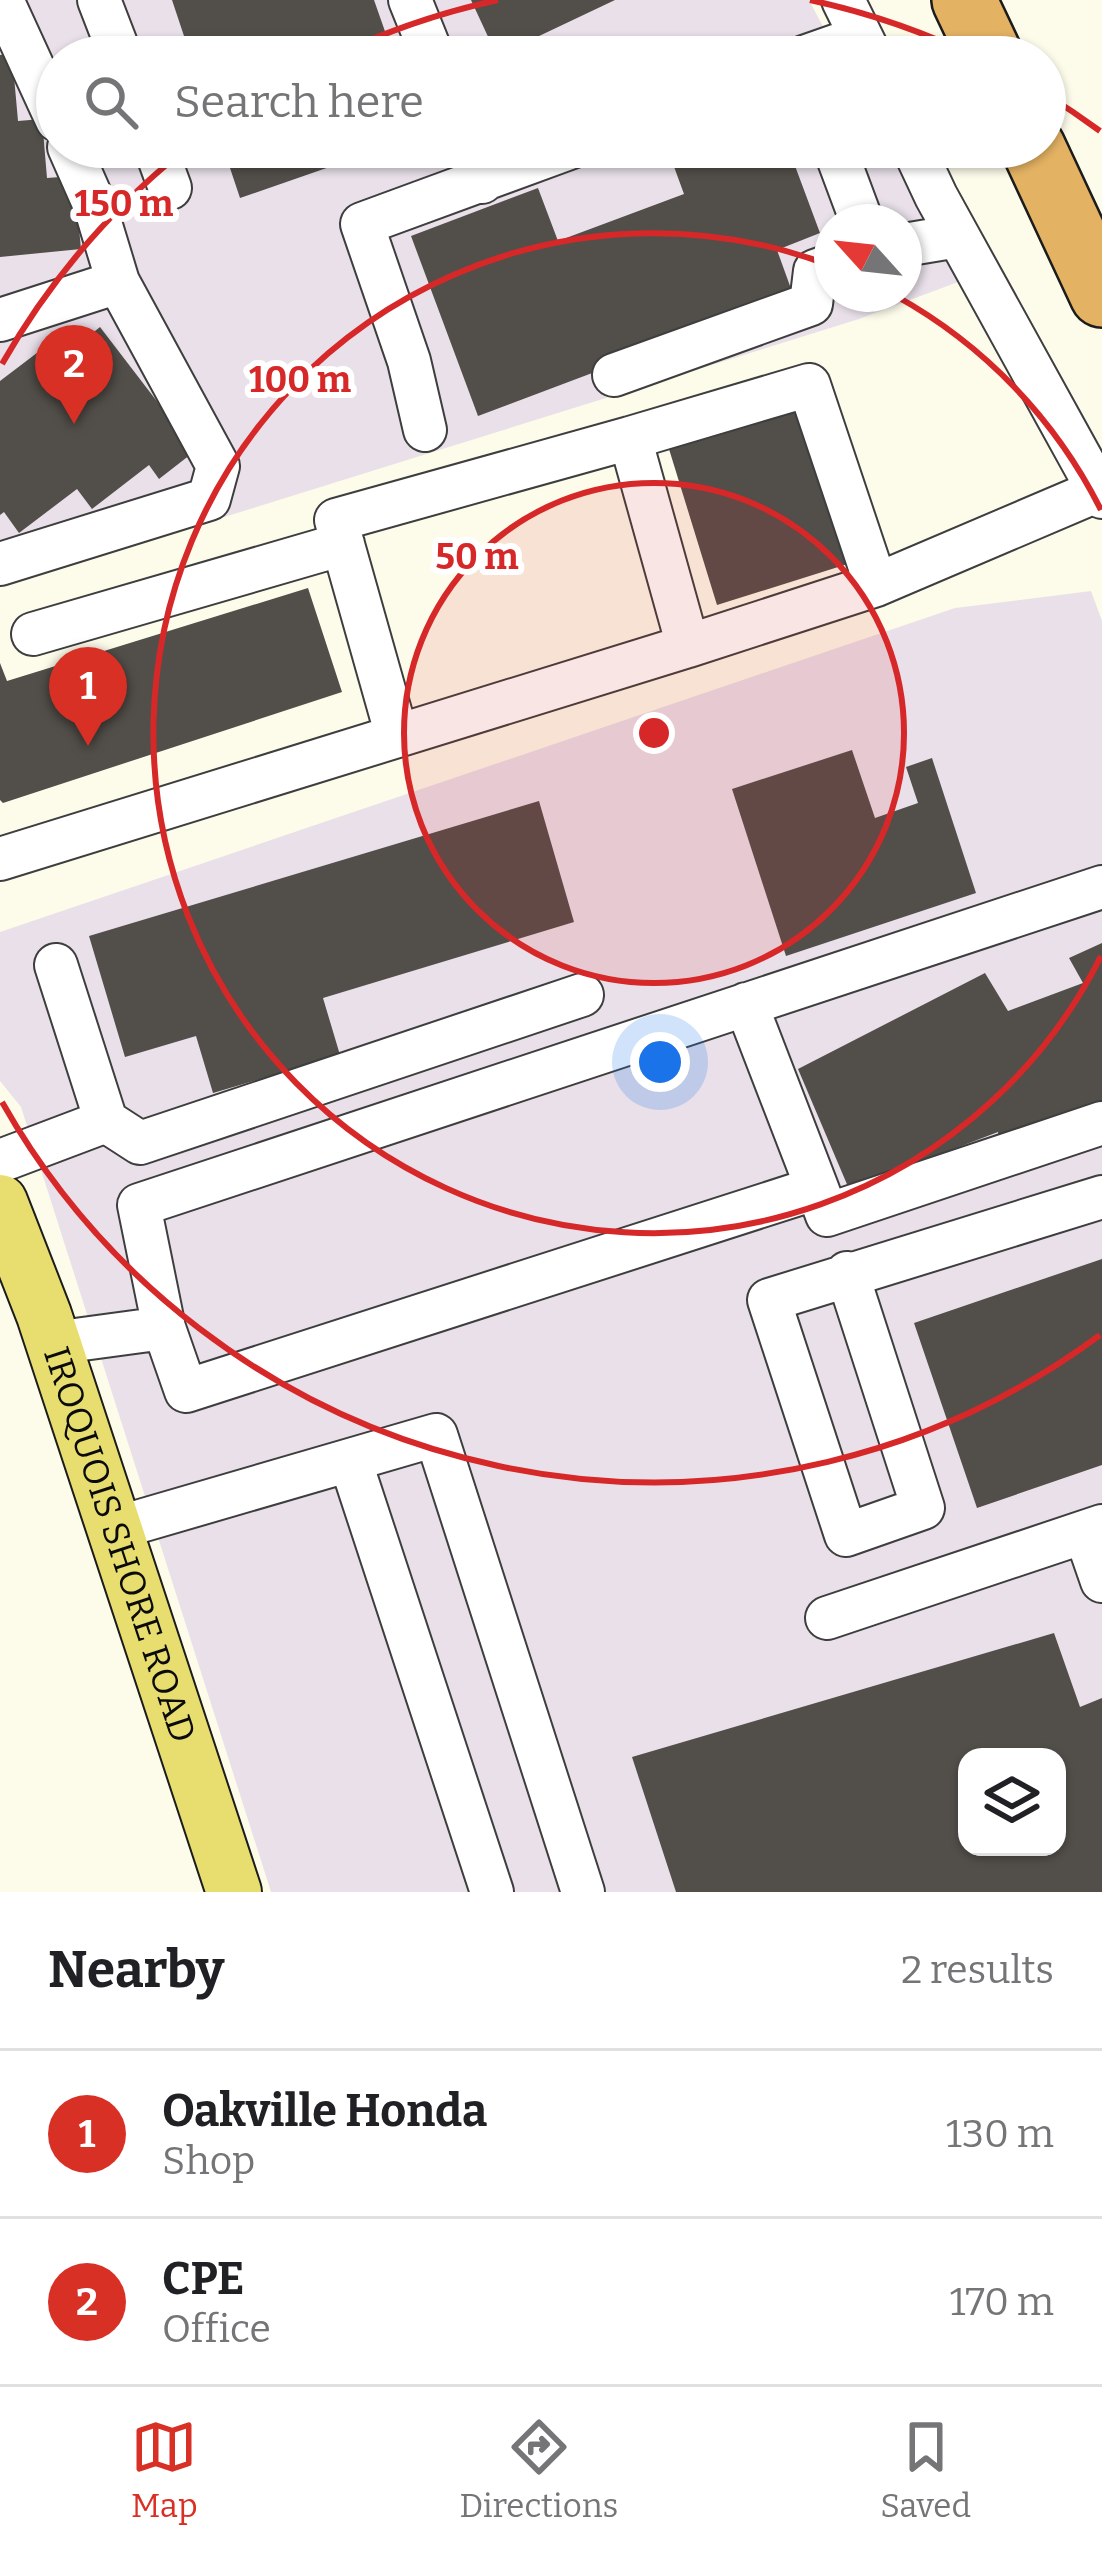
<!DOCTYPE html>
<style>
:root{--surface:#fff;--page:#f2f2f2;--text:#202124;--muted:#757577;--line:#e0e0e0;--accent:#d93025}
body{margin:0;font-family:Bitter,serif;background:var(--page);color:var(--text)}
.controls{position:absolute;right:36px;bottom:36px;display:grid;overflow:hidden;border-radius:24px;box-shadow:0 3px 9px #0004}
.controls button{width:108px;height:108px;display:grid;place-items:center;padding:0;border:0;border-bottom:3px solid var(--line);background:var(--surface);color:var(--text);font:60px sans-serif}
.compass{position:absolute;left:814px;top:204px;width:108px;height:108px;border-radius:50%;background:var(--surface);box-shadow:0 3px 9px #0004;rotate:297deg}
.you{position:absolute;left:660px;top:1062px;width:42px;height:42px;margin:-30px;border:9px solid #fff;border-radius:50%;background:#1a73e8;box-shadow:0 0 0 18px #1a73e833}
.badge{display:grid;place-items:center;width:78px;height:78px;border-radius:50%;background:var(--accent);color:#fff;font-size:39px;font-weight:700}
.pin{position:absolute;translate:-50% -99px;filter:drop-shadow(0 3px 6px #0008)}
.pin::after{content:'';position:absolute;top:63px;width:42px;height:36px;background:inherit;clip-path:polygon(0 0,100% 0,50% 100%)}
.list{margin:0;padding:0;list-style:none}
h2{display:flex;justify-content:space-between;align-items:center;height:156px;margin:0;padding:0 48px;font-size:51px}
h2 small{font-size:39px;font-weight:400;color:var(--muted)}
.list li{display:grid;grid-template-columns:78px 1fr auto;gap:36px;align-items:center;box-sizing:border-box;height:168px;padding:0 48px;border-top:3px solid var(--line)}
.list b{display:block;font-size:45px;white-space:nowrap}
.list p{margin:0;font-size:39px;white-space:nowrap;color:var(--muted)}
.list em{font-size:39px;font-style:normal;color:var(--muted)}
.icon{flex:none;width:66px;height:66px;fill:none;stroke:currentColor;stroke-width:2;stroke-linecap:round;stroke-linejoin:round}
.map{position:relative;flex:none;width:1102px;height:1892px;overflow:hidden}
.search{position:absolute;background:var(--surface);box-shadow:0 3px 9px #0004;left:36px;right:36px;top:36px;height:132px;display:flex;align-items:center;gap:30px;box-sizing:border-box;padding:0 42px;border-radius:66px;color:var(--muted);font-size:45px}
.sheet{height:492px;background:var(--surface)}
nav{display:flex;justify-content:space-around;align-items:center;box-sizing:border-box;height:168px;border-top:3px solid var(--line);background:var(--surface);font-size:33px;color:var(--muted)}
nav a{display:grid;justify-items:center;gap:6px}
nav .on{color:var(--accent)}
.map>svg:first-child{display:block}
.industrial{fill:#e9e0e9;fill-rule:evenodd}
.building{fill:#524e49;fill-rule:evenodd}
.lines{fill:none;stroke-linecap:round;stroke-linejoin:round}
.minor-casing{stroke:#3e3e3e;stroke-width:46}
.major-casing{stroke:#1c1c1c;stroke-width:58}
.highway-casing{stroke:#1c1c1c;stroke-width:68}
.minor{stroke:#fff;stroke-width:42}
.major{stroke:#e8de70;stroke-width:54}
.highway{stroke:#e3b263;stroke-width:63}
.ring{fill:none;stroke:#d62828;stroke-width:6}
.labels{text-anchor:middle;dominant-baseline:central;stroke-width:12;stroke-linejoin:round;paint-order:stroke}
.street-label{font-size:36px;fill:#0b0b0b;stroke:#fff}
.centre{fill:#d62828;stroke:#fff;stroke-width:6}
.ring-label{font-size:36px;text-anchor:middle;font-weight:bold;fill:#d62828;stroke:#fff;stroke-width:12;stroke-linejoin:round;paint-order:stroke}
</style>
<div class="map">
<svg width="1102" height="1892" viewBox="0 0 1102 1892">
<rect width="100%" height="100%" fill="#fdfceb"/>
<path class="industrial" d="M0 0H809L839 57H57V147H887L958 282 859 319 0 587ZM832 222H904V294H832Z
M1091 591 1102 621V1892H271L21 1107 0 1081V932L955 608ZM967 1757H1057V1847H967Z"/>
<path class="building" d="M172 0H374L394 57H191Z
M471 0H615L497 56Z
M12 54 18 121 42 119 47 178 74 176 81 249 0 257V55Z
M223 147H384V148L240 198Z
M685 147H788L820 233 777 250 794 297 478 416 411 236 538 188 558 241 684 194 669 153Z
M100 327 195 451 159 479 149 465 92 509 77 489 19 533 4 512 0 515V381L54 340 65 355Z
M806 406 854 562 717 605 669 449Z
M308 588 342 692 3 803 0 800V663L7 681Z
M852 750 875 818 918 803 906 767 932 758 976 893 786 956 732 789Z
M539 801 574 922 323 998 340 1055 213 1093 196 1036 125 1057 89 936Z
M1102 943V1103L999 1145 998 1132 849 1189 798 1069 985 973 1008 1011 1083 983 1069 958Z
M1102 1259V1465L977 1508 914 1323Z
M1054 1633 1080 1707 1102 1698V1892H676L632 1757ZM967 1757H1057V1847H967Z"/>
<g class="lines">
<g class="minor-casing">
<path id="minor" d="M2 0 57 120
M99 0 121 57
M410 0 433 57
M843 0 871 57
M804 57 861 37
M155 147 170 188
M469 147 482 182
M834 147 862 222
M913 147 936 196 1102 497
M904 245 958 236
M0 320 118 282
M614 375 811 304 815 271 832 265
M425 430 409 361 362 224 572 147
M0 564 209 499 218 466 118 282 95 206 69 147
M876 585 809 385 630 438 688 646 876 585 1099 490
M33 634 343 544
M397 736 336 520 630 438
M0 859 688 646
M746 1004 817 1188
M106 1121 140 1143 582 995
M0 1161 106 1121 56 965
M847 1273 923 1508 846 1535 769 1300 1102 1197
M164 1328 139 1205 1102 887
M53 1343 164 1328 186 1391 817 1188 827 1215 1102 1123
M350 1460 492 1892
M113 1529 436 1435 583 1892
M1085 1532 1102 1581
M827 1618 1102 1526"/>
</g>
<g class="major-casing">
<g id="major">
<path id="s1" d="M0 1202 44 1315 234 1892"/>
</g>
</g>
<g class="highway-casing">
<path id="highway" d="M964 0 991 57
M1033 147 1102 295"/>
</g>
<use href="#minor" class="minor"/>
<use href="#major" class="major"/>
<use href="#highway" class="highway"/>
</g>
<circle cx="654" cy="733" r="250" fill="#d62828" fill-opacity=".12"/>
<g class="ring">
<circle cx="654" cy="733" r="250"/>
<path d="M1101 956A500 500 0 1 1 829 265M896 296A500 500 0 0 1 1101 510"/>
<path d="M1100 1335A749 749 0 0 1 2 1102M2 364A749 749 0 0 1 183 151M332 57A749 749 0 0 1 498 0M810 0A749 749 0 0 1 976 57M1045 94A749 749 0 0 1 1100 131"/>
</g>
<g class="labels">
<g class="street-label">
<text stroke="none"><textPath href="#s1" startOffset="363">IROQUOIS SHORE ROAD</textPath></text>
</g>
</g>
<circle cx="654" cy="733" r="18" class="centre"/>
<g class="ring-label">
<text x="124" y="216">150 m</text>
<text x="300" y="392">100 m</text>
<text x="477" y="569">50 m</text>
</g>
</svg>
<div class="controls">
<button><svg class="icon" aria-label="layers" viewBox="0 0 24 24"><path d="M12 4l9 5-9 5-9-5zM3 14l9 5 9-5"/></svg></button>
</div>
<svg class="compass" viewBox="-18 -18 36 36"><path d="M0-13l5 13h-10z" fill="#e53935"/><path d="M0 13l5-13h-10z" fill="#757577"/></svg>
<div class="you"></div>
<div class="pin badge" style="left:88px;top:746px">1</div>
<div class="pin badge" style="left:74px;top:424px">2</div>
<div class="search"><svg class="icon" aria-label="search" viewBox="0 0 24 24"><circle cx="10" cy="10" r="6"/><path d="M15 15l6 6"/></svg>Search here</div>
</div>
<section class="sheet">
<h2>Nearby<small>2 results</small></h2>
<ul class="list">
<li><span class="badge">1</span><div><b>Oakville Honda</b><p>Shop</p></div><em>130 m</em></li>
<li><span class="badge">2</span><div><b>CPE</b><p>Office</p></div><em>170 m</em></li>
</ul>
</section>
<nav>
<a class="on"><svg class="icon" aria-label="map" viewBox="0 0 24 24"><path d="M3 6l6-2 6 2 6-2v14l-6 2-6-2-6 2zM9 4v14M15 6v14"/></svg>Map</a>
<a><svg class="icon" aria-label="directions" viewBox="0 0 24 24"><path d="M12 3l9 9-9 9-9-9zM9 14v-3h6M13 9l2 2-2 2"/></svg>Directions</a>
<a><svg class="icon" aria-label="saved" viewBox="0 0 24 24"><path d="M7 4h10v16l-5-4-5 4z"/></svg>Saved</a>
</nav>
